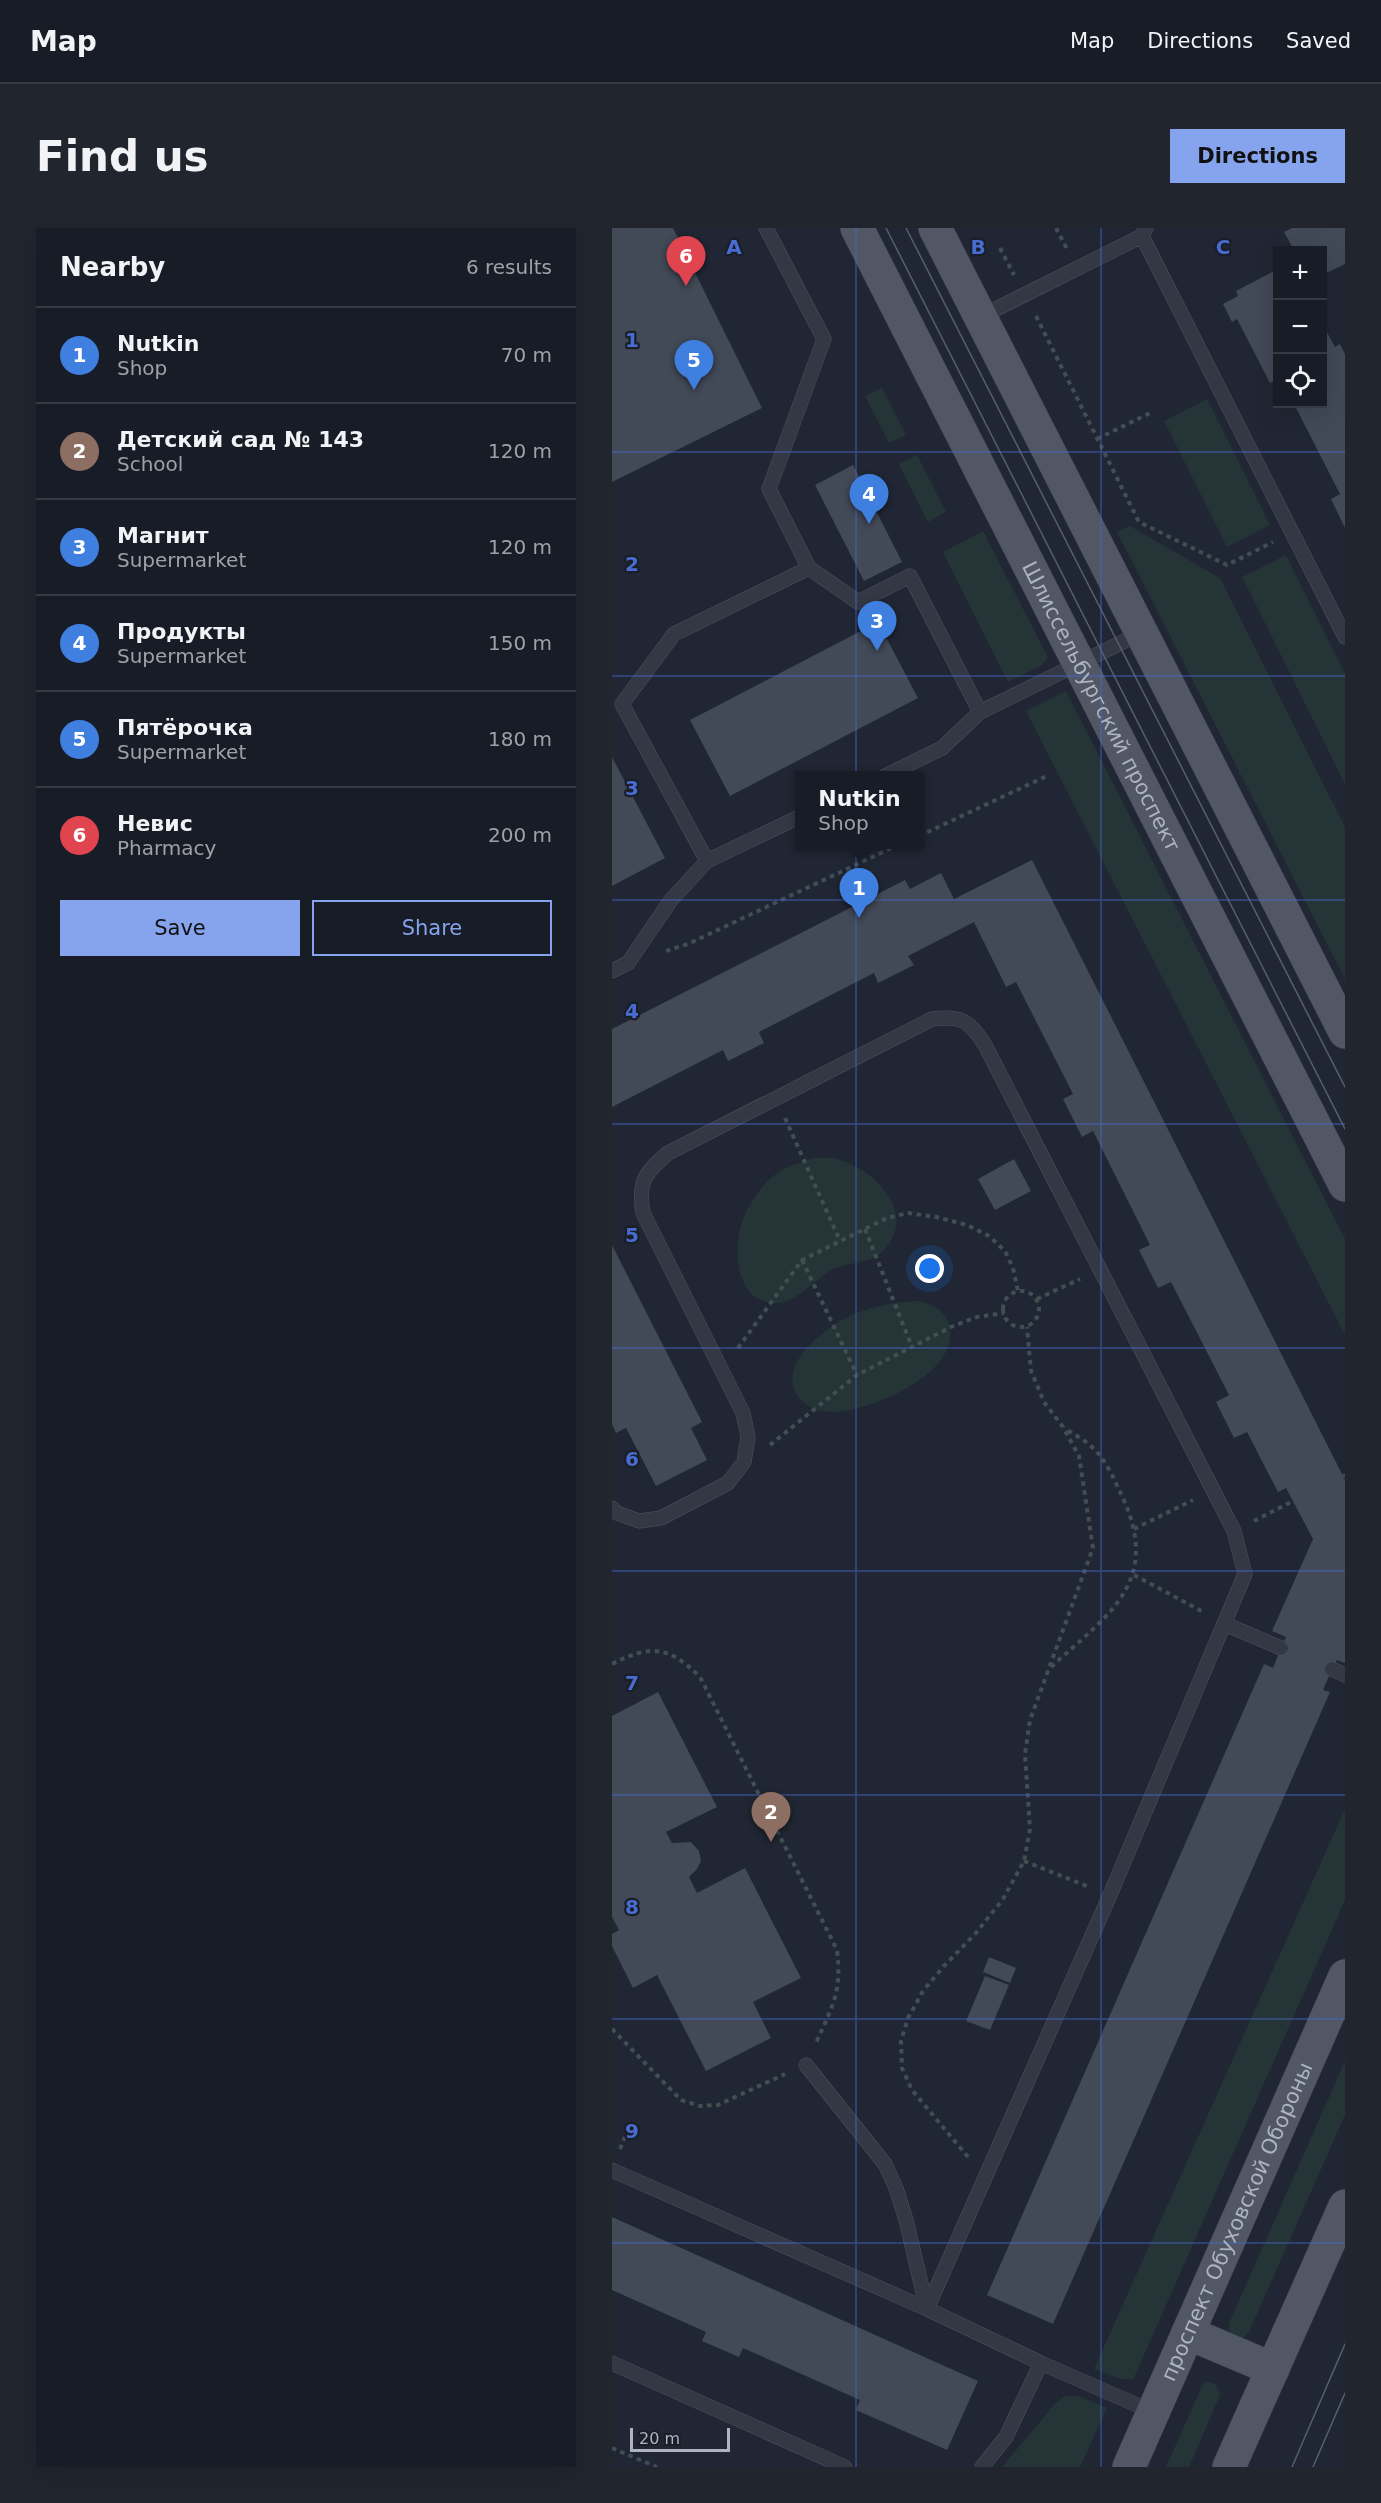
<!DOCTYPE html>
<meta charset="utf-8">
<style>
:root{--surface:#181c26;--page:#21252e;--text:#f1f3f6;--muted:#9fa1a7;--line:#363a43;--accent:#86a3ed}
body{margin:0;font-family:"DejaVu Sans",sans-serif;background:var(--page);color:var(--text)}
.controls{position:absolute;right:18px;top:18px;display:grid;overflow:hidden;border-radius:0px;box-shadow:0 6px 24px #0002}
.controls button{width:54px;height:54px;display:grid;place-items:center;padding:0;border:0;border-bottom:2px solid var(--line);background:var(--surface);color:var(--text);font:30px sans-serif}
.scale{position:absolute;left:18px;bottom:15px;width:100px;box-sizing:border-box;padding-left:6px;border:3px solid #adb3c1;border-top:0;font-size:16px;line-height:21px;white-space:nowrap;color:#adb3c1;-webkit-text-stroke:4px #191e28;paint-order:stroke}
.you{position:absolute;left:318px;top:1041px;width:21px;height:21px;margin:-15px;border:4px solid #fff;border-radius:50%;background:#1a73e8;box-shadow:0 0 0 9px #1a73e833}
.badge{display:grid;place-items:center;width:39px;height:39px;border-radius:50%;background:var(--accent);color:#fff;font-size:20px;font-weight:700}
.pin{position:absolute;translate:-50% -50px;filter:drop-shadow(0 2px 3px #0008)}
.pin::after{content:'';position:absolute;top:32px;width:21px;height:18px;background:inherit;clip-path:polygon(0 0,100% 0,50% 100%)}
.popup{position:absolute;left:183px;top:543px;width:129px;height:78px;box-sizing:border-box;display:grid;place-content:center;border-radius:0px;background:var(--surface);filter:drop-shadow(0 2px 4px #0005);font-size:20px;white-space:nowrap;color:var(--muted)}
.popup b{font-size:22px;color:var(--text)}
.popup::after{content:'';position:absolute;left:50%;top:100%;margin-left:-12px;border:12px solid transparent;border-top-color:var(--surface)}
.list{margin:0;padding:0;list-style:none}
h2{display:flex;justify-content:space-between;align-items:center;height:78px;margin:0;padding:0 24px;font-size:26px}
h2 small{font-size:20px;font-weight:400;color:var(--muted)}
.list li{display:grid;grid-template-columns:39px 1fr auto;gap:18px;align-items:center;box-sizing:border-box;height:96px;padding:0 24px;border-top:2px solid var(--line)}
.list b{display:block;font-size:22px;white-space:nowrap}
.list p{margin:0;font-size:20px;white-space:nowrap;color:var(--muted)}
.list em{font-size:20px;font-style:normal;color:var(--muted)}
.actions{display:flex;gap:12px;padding:18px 24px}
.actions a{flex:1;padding:14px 0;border:2px solid var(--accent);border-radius:0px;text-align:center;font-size:21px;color:var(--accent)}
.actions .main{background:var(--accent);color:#111}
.icon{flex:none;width:33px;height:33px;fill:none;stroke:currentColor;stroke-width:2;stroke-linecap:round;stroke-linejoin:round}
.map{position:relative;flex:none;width:733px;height:2239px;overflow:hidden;border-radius:0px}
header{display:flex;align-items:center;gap:36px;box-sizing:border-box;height:84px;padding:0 30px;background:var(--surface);border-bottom:2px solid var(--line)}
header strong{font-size:28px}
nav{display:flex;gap:33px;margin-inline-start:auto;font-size:21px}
.intro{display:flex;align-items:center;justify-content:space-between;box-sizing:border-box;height:144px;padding:0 36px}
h1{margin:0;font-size:42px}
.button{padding:15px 27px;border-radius:0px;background:var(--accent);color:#111;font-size:21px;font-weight:700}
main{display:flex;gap:36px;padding:0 36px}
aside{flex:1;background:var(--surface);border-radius:0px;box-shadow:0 6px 24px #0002}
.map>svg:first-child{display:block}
.green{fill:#253437}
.building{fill:#424957}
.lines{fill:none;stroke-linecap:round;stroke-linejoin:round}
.lane-casing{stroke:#4e535f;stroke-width:15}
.primary-casing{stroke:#3d414d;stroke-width:34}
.path{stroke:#414f53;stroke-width:4;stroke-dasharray:4.5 4.5;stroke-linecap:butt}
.lane{stroke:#333844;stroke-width:14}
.primary{stroke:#515764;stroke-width:33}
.tram{stroke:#575e6c;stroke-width:1.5}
.grid{fill:none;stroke:#486cd1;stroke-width:1.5;stroke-opacity:0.55}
.labels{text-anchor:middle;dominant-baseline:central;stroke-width:4.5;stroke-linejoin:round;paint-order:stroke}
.street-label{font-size:21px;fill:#adb3c1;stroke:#191e28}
.grid-label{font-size:20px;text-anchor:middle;font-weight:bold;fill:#486cd1;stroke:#191e28;stroke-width:4.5;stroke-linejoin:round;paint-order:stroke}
</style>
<header>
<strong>Map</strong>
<nav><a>Map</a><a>Directions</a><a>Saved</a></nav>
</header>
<div class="intro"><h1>Find us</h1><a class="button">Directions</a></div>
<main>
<aside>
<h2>Nearby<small>6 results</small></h2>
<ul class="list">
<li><span class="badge" style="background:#3f7fe0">1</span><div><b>Nutkin</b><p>Shop</p></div><em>70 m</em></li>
<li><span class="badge" style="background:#8d6e63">2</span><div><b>Детский сад № 143</b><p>School</p></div><em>120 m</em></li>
<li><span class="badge" style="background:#3f7fe0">3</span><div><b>Магнит</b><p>Supermarket</p></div><em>120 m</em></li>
<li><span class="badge" style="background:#3f7fe0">4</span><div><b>Продукты</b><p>Supermarket</p></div><em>150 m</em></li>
<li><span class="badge" style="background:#3f7fe0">5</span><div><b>Пятёрочка</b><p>Supermarket</p></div><em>180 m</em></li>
<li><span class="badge" style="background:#e0444e">6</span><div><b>Невис</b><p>Pharmacy</p></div><em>200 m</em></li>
</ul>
<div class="actions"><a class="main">Save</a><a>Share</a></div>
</aside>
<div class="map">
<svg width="733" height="2239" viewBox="0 0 733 2239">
<rect width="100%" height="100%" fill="#202633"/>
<path class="green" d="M270 160 294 207 277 215 253 168Z
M595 171 658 297 615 319 552 193Z
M305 227 334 284 316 294 287 236Z
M518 298 608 350 733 599V751L505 304Z
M371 303 436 429 429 438 396 454 331 324Z
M674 327 733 446V556L630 349Z
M454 463 733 1011V1107L414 483Z
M201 930C210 930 220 929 228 932 266 943 306 988 271 1023 257 1037 233 1033 216 1044 200 1054 182 1077 162 1075 123 1073 121 1023 130 994 135 979 147 960 160 949 172 939 187 935 201 930Z
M309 1073C325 1079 337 1085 338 1103 342 1148 261 1181 224 1184 211 1184 200 1182 190 1173 167 1150 190 1121 211 1105 239 1082 274 1074 309 1073Z
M733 1581V1672L521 2152 505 2150 482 2141Z
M733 1833V1887L637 2104 631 2110 623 2109 617 2103V2095Z
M594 2154C603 2154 607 2158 608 2167L577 2239H554L590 2158Z
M453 2168H467L495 2180 468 2239H390L442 2177Z"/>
<path class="building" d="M0 0H61L150 180 0 254Z
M680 0H733V36L710 47V22H682L672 4Z
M666 41V152L658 155 625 91 620 94 611 76 626 68 624 63Z
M710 95 723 119 728 116 733 126V300L719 271 728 266 682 176H710Z
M241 237 290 334 252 353 203 257Z
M266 394 306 470 118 568 78 492Z
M0 529 53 630 0 658Z
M420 632 733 1252V1435L725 1432 720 1441 711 1462 718 1464 441 2096 375 2067 652 1436 661 1440 669 1420 674 1409 660 1403 701 1311 674 1260 666 1264 635 1204 622 1210 604 1174 617 1167 559 1054 546 1060 527 1022 538 1017 481 903 470 909 451 871 461 866 404 754 394 759 362 694 296 728 302 737 266 755 262 745 147 804 152 815 116 833 111 822 0 879V801L293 652 298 661 329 645 342 671Z
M402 931 419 963 383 982 366 951Z
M0 1017 90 1194 79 1200 95 1232 44 1258 14 1200 4 1205 0 1196Z
M46 1464 105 1579 54 1604 60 1615 79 1614 87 1623 89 1633 85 1641 77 1649 85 1665 133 1640 189 1750 141 1774 159 1810 94 1843 45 1747 21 1760 0 1718V1706L7 1702 0 1689V1488Z
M377 1729 404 1740 398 1755 371 1744Z
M373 1748 397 1757 378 1802 354 1793Z
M0 1989 366 2153 335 2222 244 2182 248 2172 131 2120 127 2129 90 2113 94 2104 0 2062Z"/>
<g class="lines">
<g class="lane-casing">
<path id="lane" d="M154 0 212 111 157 261 197 340
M530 8 733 409
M368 89 530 8 534 0
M273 548 330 520 368 484 529 405
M95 633 10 476 62 406 197 340 246 374 298 348 368 484
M0 743 16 735 59 672 95 633 187 589
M0 1280 5 1285 27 1293 49 1290 116 1255 132 1234 136 1209 131 1185 31 985C26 953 32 946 56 925L320 791C350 787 357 793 373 817L622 1303 633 1346 498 1667 315 2081
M613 1396 669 1420
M720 1441 733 1447
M194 1837 273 1936 284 1960 294 1992 315 2081
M0 1942 315 2081 429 2135 541 2184
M0 2135 233 2239
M370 2239 394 2209 429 2135"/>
</g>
<g class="primary-casing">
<g id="primary">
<path id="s1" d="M245 0 733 957"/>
<path d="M323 0 733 804"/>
<path d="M576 2105 661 2141"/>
<path id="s2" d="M517 2239 733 1748"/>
<path d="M617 2239 733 1978"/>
</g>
</g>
<path class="path" d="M444 0 455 21
M388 20 402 47
M424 88 527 294 615 337 661 314
M485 211 538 185
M307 608 437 547
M54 723 76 716 288 616
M173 890 228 1013
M253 1001 300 1119
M190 1032 245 1147
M391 1081a18 18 0 1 1 36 0a18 18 0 1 1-36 0Z
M425 1071 468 1051
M126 1120 190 1032 275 990 296 985 324 989 355 997 377 1008 393 1023 401 1040 406 1063
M158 1217 245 1147 339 1099 365 1089 392 1085
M731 1248 733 1247
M642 1293 681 1273
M522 1301 581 1272
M522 1347 593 1385
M0 1436C39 1416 57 1418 88 1449L225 1722C230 1764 221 1777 204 1815
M439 1439C497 1386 550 1354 510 1268 502 1251 493 1230 479 1218 471 1211 461 1206 452 1200
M412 1633 477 1659
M0 1801 69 1872 88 1878 106 1877 173 1846
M8 1921 13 1909
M356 1929 300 1862 290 1840 289 1813 296 1790 311 1763 332 1738 364 1705 391 1671 412 1633 418 1601 413 1526 418 1492 481 1320 467 1228 451 1199 432 1174 419 1143 415 1099
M0 2220 45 2239"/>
<use href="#lane" class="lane"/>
<use href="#primary" class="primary"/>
<path class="tram" d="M274 0 733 901
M294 0 733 859
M680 2239 733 2116
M701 2239 733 2165"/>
</g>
<path class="grid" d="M244 0V2239M489 0V2239M0 224H733M0 448H733M0 672H733M0 896H733M0 1120H733M0 1343H733M0 1567H733M0 1791H733M0 2015H733"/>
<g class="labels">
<g class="street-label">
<text stroke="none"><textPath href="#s1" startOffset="537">Шлиссельбургский проспект</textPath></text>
<text stroke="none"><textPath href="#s2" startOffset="268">проспект Обуховской Обороны</textPath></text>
</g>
</g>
<g class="grid-label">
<text x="122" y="26">A</text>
<text x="366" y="26">B</text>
<text x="611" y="26">C</text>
<text x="20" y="119">1</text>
<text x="20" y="343">2</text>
<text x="20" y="567">3</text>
<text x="20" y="790">4</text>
<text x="20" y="1014">5</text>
<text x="20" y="1238">6</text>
<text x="20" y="1462">7</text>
<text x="20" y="1686">8</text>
<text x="20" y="1910">9</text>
</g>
</svg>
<div class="controls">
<button>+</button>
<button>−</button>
<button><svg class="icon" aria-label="locate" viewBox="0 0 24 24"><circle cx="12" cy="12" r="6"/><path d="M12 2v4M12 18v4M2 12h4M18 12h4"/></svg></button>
</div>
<div class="scale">20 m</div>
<div class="you"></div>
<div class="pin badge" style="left:247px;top:690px;background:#3f7fe0">1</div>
<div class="popup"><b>Nutkin</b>Shop</div>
<div class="pin badge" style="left:159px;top:1614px;background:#8d6e63">2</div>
<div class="pin badge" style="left:265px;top:423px;background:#3f7fe0">3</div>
<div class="pin badge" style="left:257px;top:296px;background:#3f7fe0">4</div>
<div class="pin badge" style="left:82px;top:162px;background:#3f7fe0">5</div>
<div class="pin badge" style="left:74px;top:58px;background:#e0444e">6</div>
</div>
</main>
